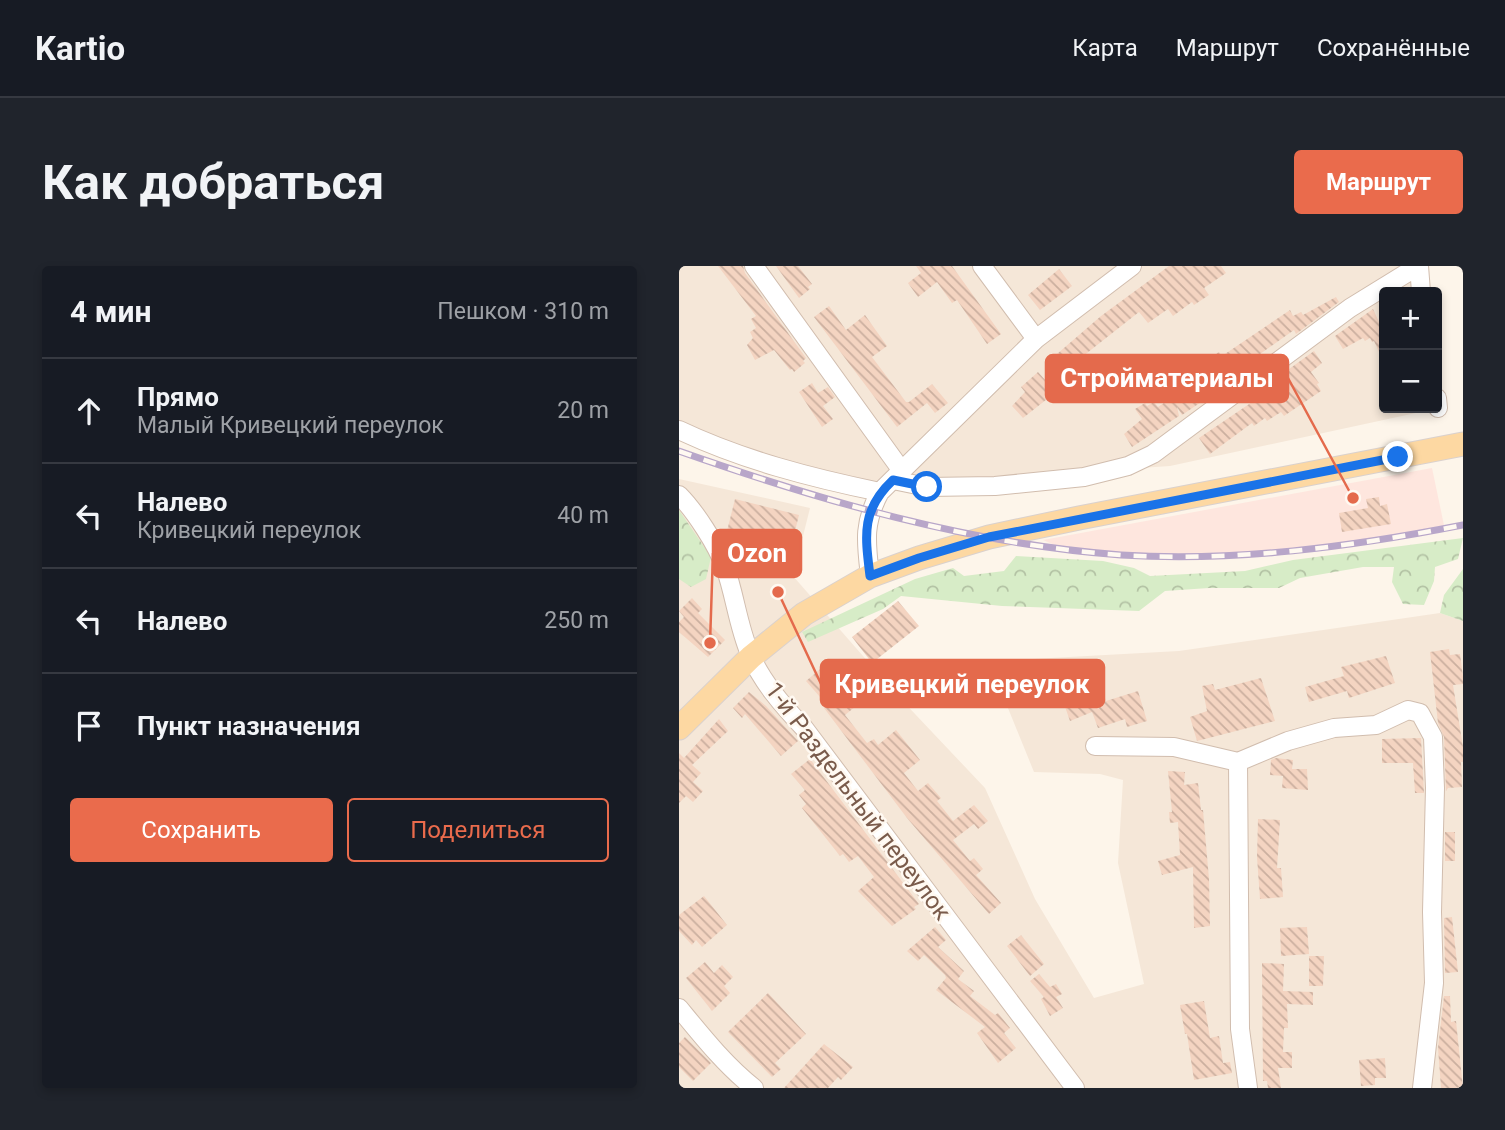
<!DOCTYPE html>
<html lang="ru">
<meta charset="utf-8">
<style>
:root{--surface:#171b24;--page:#20242c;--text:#f1f3f6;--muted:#9ea1a6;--line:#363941;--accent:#ea6b4c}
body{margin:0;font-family:Roboto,sans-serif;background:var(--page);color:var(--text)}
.controls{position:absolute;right:21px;top:21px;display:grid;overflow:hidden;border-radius:7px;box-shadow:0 4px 10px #0003}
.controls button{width:63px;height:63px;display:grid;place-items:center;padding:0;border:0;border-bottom:2px solid var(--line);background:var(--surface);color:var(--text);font:35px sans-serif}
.stop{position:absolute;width:21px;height:21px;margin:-16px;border:5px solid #1a73e8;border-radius:50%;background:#fff}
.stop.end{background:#1a73e8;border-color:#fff;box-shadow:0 2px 7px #0008}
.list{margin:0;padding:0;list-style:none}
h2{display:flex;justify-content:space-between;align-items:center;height:91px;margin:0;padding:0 28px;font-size:30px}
h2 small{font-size:23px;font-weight:400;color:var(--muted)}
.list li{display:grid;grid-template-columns:46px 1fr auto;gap:21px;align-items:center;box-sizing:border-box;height:105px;padding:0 28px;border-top:2px solid var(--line)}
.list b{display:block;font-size:26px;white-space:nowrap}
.list p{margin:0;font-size:23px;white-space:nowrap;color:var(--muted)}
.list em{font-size:23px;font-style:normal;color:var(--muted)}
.actions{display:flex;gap:14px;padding:21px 28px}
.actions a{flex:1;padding:16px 0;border:2px solid var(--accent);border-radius:7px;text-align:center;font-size:24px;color:var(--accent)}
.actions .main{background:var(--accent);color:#fff}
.icon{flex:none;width:38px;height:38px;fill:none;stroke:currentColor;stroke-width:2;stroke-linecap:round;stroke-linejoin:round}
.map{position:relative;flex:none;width:784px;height:822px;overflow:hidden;border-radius:7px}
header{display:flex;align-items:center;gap:42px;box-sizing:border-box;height:98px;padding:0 35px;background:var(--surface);border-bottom:2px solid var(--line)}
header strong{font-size:33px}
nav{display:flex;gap:38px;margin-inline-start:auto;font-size:24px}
.intro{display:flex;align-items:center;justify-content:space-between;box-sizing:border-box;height:168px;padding:0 42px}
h1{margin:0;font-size:49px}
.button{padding:18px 32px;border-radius:7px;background:var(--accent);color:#fff;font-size:24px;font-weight:700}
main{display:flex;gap:42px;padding:0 42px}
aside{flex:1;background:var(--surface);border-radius:7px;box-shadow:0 4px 10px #0003}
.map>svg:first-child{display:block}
.residential{fill:#f5e7d8}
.commercial{fill:#fee6de}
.forest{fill:url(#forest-crowns)}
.building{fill:url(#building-back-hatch)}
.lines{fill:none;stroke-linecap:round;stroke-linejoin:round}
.minor-casing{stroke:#d1bdae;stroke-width:20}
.major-casing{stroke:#dad1cd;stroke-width:25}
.minor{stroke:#fff;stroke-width:18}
.major{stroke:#fdd8a2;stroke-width:23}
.rail-casing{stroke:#b8a6c9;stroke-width:7}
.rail{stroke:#fff9f1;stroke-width:4.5;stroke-dasharray:13;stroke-linecap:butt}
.route{stroke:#1a73e8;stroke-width:9}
.labels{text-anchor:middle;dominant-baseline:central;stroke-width:5;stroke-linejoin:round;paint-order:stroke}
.street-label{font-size:24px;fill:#7a5b4b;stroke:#fff9f1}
.leader{fill:none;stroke:#e46a4c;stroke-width:2.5}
.callout-dot{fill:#e46a4c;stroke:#fff9f1;stroke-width:2.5}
.callout{fill:#e46a4c;stroke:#e46a4c;stroke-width:2.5}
.callout-label{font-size:26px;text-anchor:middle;font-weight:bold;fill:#fff}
</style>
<header>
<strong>Kartio</strong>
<nav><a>Карта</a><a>Маршрут</a><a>Сохранённые</a></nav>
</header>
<div class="intro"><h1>Как добраться</h1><a class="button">Маршрут</a></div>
<main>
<aside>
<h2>4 мин<small>Пешком · 310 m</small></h2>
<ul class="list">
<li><svg class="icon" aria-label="ahead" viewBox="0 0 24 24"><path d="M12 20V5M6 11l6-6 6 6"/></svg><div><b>Прямо</b><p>Малый Кривецкий переулок</p></div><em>20 m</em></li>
<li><svg class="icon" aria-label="left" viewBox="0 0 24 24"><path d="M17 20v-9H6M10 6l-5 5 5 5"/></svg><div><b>Налево</b><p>Кривецкий переулок</p></div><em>40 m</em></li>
<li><svg class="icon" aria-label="left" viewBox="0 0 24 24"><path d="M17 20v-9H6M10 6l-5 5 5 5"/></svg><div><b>Налево</b></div><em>250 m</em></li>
<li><svg class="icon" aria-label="arrive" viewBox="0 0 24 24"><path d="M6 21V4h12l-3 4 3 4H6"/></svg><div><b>Пункт назначения</b></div></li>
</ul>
<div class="actions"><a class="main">Сохранить</a><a>Поделиться</a></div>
</aside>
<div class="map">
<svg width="784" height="822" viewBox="0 0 784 822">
<defs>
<pattern id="forest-crowns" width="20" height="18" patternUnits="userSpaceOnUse" patternTransform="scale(1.75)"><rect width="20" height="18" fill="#d7ecc7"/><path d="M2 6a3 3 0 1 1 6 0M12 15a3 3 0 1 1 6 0" fill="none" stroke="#b3c2a4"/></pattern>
<pattern id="building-back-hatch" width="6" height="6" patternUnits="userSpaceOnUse" patternTransform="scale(1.75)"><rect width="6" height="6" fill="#f4d4c1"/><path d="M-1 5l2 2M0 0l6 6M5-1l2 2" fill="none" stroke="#cbaf9f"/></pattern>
</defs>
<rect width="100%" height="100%" fill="#fdf5ea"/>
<path class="residential" d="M0 0H748L750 26H705V142H758V115L760 142 491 200 215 219 166 212 54 181 0 157Z
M0 213 131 242 114 310 219 430 306 522 356 633 415 732 465 718 439 597 444 514 421 508 355 506 320 420 353 393 500 385 761 347 784 355V822H0Z"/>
<path class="commercial" d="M753 202 766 264 732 271 634 285 545 290 470 289 380 281 364 274Z"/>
<path class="forest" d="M0 244 32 291 27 313 12 321 0 313Z
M784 272 779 293 756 301 755 315 745 339 724 338 713 316 715 301H684L621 312 600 322H530L486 325 460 345 323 340 222 330 204 343 129 376 123 366 236 313 274 302 285 310 325 305 337 290 424 295 455 302 471 310 566 305 614 294Z
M784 303V355L761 347 765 329Z"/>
<path class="building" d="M39 0H64L66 7 127 92 124 95 126 97 115 106 113 103 111 104 95 84 76 94 68 79 74 72 71 66 77 62 72 53 77 50Z
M97 0H119L133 18 129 21 131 23 120 32Z
M237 0H273L322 68 308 78 278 34 273 37 258 16 239 31 229 17 242 7Z
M490 0H542L547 7 525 22 530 29 515 39 513 36 494 50 489 43 469 57 460 46 389 102 378 88 422 50Z
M380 3 393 20 361 44 349 29Z
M657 31 660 36 617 68 615 64 574 93 577 97 549 118 503 149 498 141 500 150 453 181 445 168 463 153 456 143 466 137 468 140 475 136 479 141 513 118 509 114 534 96 531 92 540 86 543 90 611 44 614 50 622 46 624 49Z
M150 40 167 64 186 49 208 80 193 91 227 136H230L253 118 269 137 256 147 248 137 218 161 135 51Z
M694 43 705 67V97L695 75 693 76 691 72 686 75 684 72 664 83 656 70Z
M635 85 643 97 632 106 640 117 638 118 642 125 605 150 602 146 588 155 586 152 575 160 573 157 531 188 520 172 610 111 606 106Z
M359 106 377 126 344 152 333 140 346 126 342 121Z
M133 117 139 127 149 121 156 131 144 140 154 153 143 161 120 126Z
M700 231 701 240 708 238 712 258 663 266 660 247 689 242 687 233Z
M56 233 120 249 111 285 47 269Z
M13 332 23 343 19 347 46 374 29 391 0 366V356L5 351 0 345Z
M219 335 240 360 193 397 173 371Z
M770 383 771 389 781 388 784 411V418L774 419 784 481V496H782L783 521 769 522 767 525 765 471 759 457 751 386Z
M707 390 716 417 670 432 668 425 630 436 626 421 665 410 662 401Z
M146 399 165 421 182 406 198 423 166 449 188 477 195 473 199 479 217 464 241 494 225 507 239 525 249 517 262 532 258 535 274 555 295 539 309 555 299 563 295 558 274 574 291 595 295 592 304 603 297 609 322 637 310 648 228 552 145 442 148 439 127 415Z
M582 412 596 455 518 475 511 451 528 445 523 420 534 418 536 424Z
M413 424 415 429 424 427 427 435 459 425 468 455 448 461 446 453 419 462 413 446 391 455 384 435Z
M70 426 87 440 119 475 102 490 66 448 63 452 54 442Z
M40 453 49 465 13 499 22 507 14 516 24 525 14 536 7 530 0 537V487L5 492Z
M742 472 745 527H736L734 497H703V473Z
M597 492 614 494 613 503H628L629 524 603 522 604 510 591 509 592 494Z
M131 493 240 638 235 641 237 643 213 660 179 625 195 611 179 590 170 596 164 588 161 590 123 542 127 538 120 529 126 524 112 508Z
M489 505 506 506 505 519 519 517 522 544H524L530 613 531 660 515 662 514 601 483 609 479 595 501 589 499 556 491 557 490 546H493Z
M579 553 601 554 598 602H602L604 631 581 633 578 591Z
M766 566H776V595H766Z
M25 630 48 659 23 681 17 674 13 679 0 665V649Z
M773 651 779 706 766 707 765 652Z
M256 661 267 674 259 681 285 705 279 713 295 725 291 730 316 749 319 747 331 762 325 767 337 782 319 797 298 767 306 761 257 724 267 712 266 709 245 689 239 695 228 685Z
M628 661 630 688 602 690 601 662Z
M342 669 365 698 351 710 328 680Z
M630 690H645L644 720H630Z
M26 696 35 707 43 699 54 711 45 720 51 727 33 745 7 712Z
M583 697 605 698 604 725 634 726V739L608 738 609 762H605L604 786H613V802H599L602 822H589L588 815H584Z
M360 708 371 721 377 718 383 728 377 731 384 742 371 750 362 733 365 731 351 715Z
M89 727 127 768 96 797 102 803 93 811 49 766Z
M765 730H771L772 756 777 755 784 822H762L759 782Z
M525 735 531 772 540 770 544 797 551 796 553 807 515 814 508 768H506L501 739Z
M6 771 32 797 14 815 0 801V777Z
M145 778 174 801 162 814 159 811 149 822H105Z
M706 792 707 812H696V819L682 820 680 794Z"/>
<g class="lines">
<g class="minor-casing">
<path id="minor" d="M75 0 223 205
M303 0 357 73
M740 0 742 26
M758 132 759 142
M0 164C63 194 133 212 201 226
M214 214 248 221 316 220 405 211 449 200 474 188 671 42 739 0
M0 229C16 245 38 279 46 301 56 329 59 360 71 388 83 416 104 440 125 462L396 822
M191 310C187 276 184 257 201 226L357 73 453 0
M416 480 495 481 559 496 609 475 655 462 697 459 729 444 741 447 754 471 756 522 753 646 755 717 743 822
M559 496 561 763 569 822
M0 742C23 770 46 799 75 822"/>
</g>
<g class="major-casing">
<path id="major" d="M0 462 72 391 125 348 191 310 240 292 310 271 400 252 784 178"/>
</g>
<use href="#minor" class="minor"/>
<use href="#major" class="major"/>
<g class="rail-casing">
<path id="rail" d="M0 185C142 235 291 278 442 289 556 296 672 281 784 259"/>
</g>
<use href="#rail" class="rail"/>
</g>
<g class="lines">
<path class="route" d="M248 221 214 214C182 244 186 269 191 310L240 292 310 271 719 191"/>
</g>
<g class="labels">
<g class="street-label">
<text transform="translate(179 535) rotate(53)">1-й Раздельный переулок</text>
</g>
</g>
<path class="leader" d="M674 232L609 112M31 377L34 287M99 326L142 418"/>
<g class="callout-dot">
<circle cx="674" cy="232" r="7"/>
<circle cx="31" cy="377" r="7"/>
<circle cx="99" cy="326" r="7"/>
</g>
<g class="callout">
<rect x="367" y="89" width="242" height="47" rx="7"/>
<rect x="34" y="264" width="88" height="47" rx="7"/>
<rect x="142" y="394" width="283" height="47" rx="7"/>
</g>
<g class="callout-label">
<text x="488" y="121">Стройматериалы</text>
<text x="78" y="296">Ozon</text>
<text x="283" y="427">Кривецкий переулок</text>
</g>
</svg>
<div class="controls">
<button>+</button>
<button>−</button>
</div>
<div class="stop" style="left:248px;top:221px"></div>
<div class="stop end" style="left:719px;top:191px"></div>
</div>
</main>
